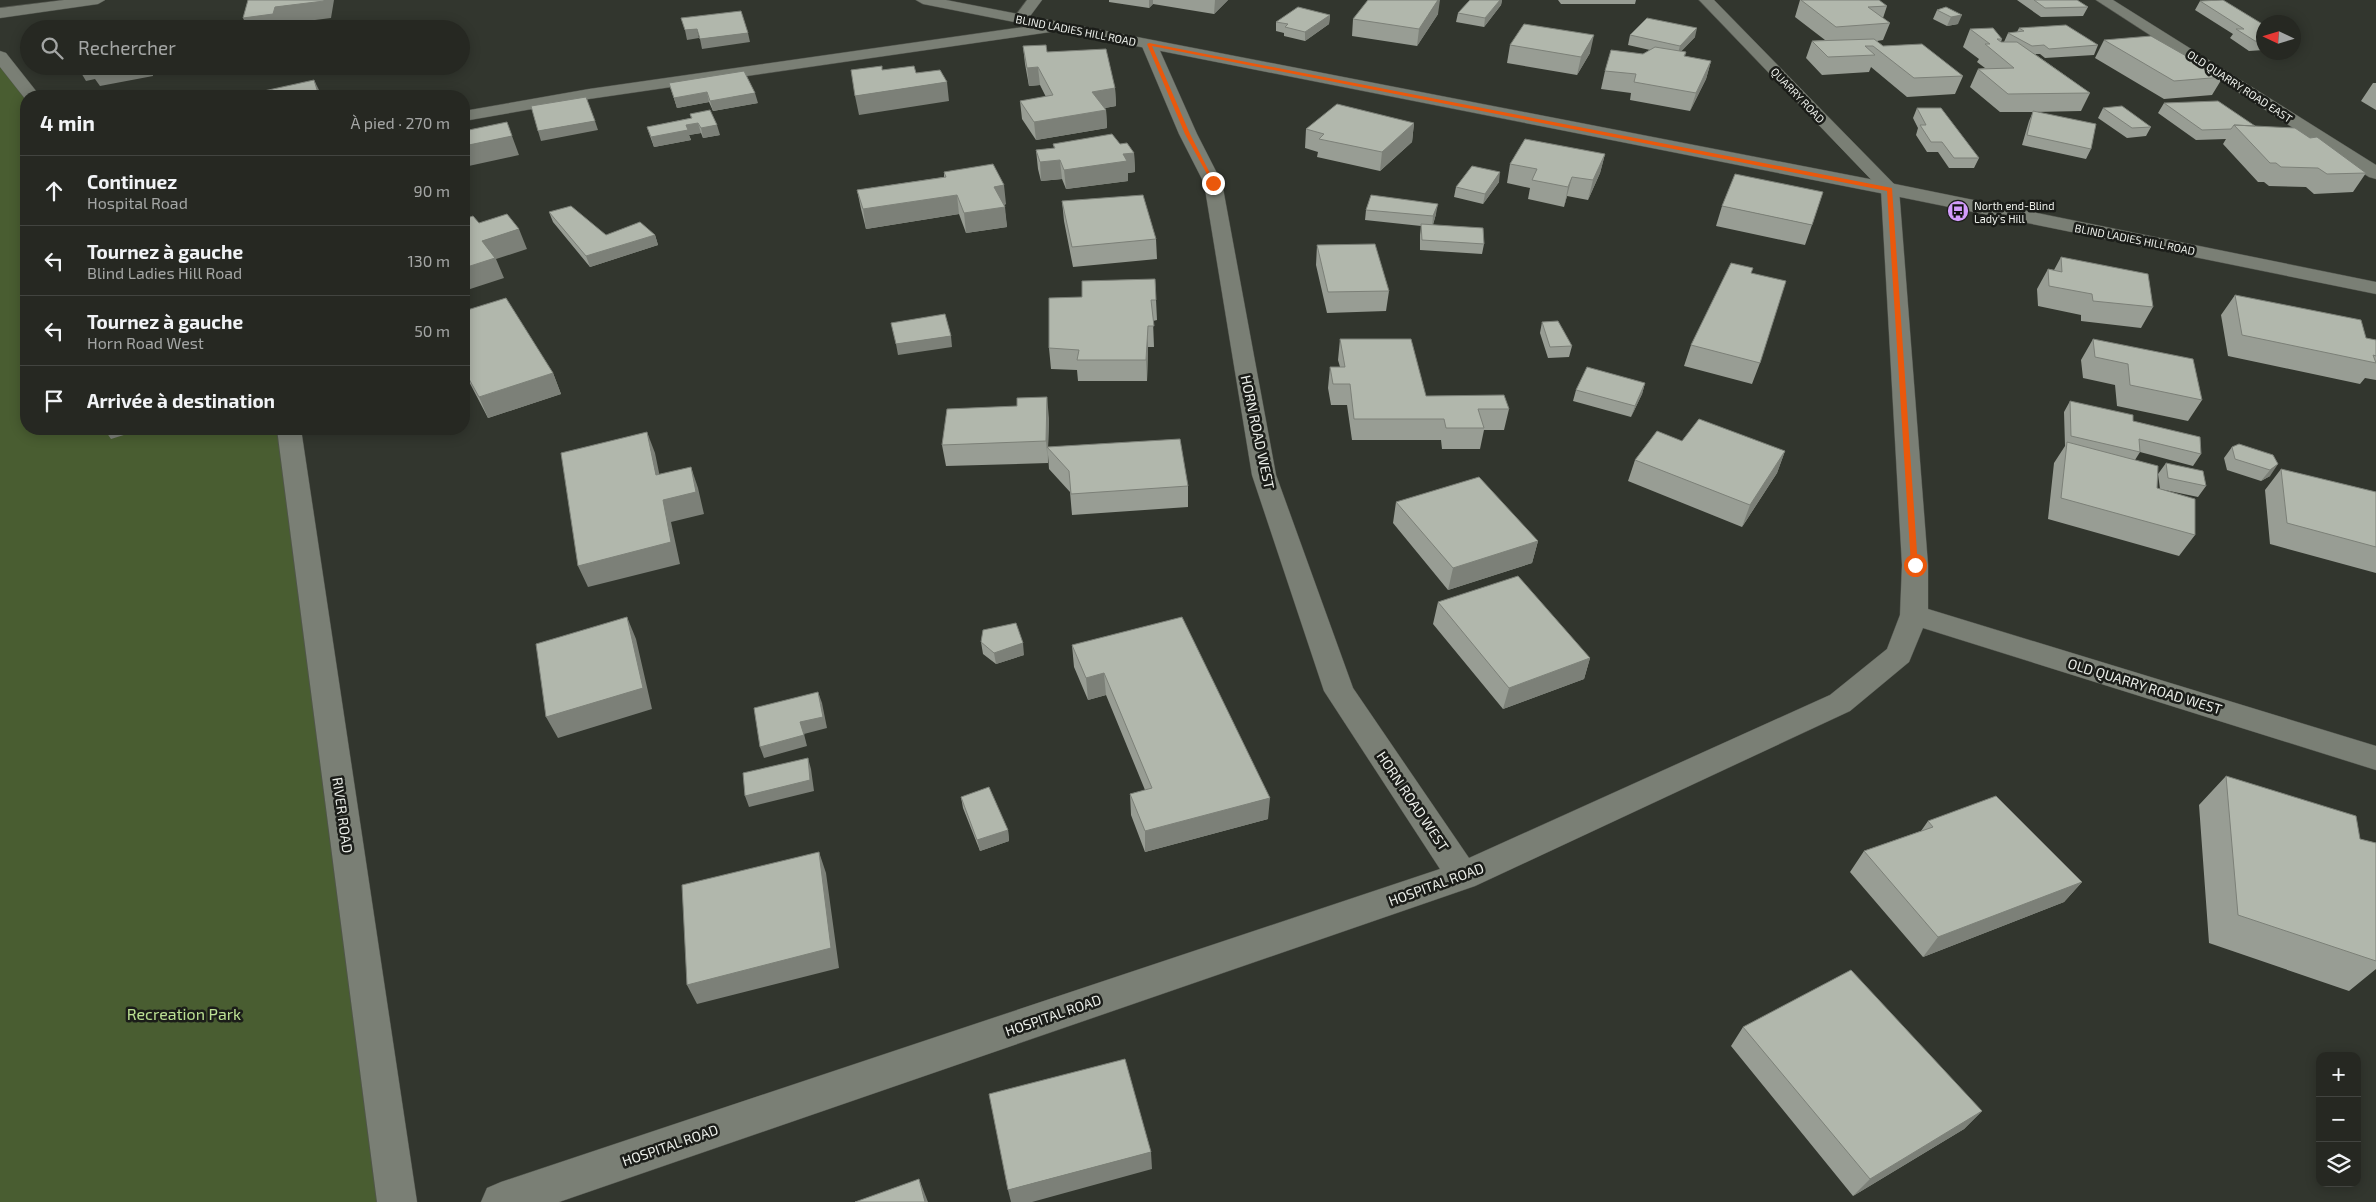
<!DOCTYPE html>
<html lang="fr">
<meta charset="utf-8">
<style>
:root{--surface:#262822;--page:#2e302a;--text:#f1f3f6;--muted:#a4a6a5;--line:#424440}
body{margin:0;font-family:"Exo 2",sans-serif;background:var(--page);color:var(--text)}
.controls{position:absolute;right:15px;bottom:15px;display:grid;overflow:hidden;border-radius:10px;box-shadow:0 2px 12px #0003}
.controls button{width:45px;height:45px;display:grid;place-items:center;padding:0;border:0;border-bottom:1px solid var(--line);background:var(--surface);color:var(--text);font:25px sans-serif}
.compass{position:absolute;left:2256px;top:15px;width:45px;height:45px;border-radius:50%;background:var(--surface);box-shadow:0 2px 12px #0003;rotate:274deg}
.stop{position:absolute;width:15px;height:15px;margin:-11px;border:4px solid #ea580c;border-radius:50%;background:#fff}
.stop.end{background:#ea580c;border-color:#fff;box-shadow:0 1px 5px #0008}
.list{margin:0;padding:0;list-style:none}
h2{display:flex;justify-content:space-between;align-items:center;height:65px;margin:0;padding:0 20px;font-size:21px}
h2 small{font-size:16px;font-weight:400;color:var(--muted)}
.list li{display:grid;grid-template-columns:32px 1fr auto;gap:15px;align-items:center;box-sizing:border-box;height:70px;padding:0 20px;border-top:1px solid var(--line)}
.list b{display:block;font-size:19px;white-space:nowrap}
.list p{margin:0;font-size:16px;white-space:nowrap;color:var(--muted)}
.list em{font-size:16px;font-style:normal;color:var(--muted)}
.icon{flex:none;width:28px;height:28px;fill:none;stroke:currentColor;stroke-width:2;stroke-linecap:round;stroke-linejoin:round}
.map{position:relative;flex:none;width:2376px;height:1202px;overflow:hidden}
.search{position:absolute;background:var(--surface);box-shadow:0 2px 12px #0003;left:20px;top:20px;width:450px;height:55px;display:flex;align-items:center;gap:12px;box-sizing:border-box;padding:0 18px;border-radius:28px;color:var(--muted);font-size:19px}
.panel{position:absolute;background:var(--surface);box-shadow:0 2px 12px #0003;left:20px;top:90px;width:450px;height:345px;border-radius:20px}
.map>svg:first-child{display:block}
.green{fill:#495d31}
.lines{fill:none;stroke-linecap:round;stroke-linejoin:round}
.street-casing{stroke:#51544d;stroke-width:1}
.secondary-casing{stroke:#51544d;stroke-width:1}
.street{fill:#7a7f75;fill-rule:evenodd}
.secondary{fill:#7a7f75;fill-rule:evenodd}
.wall{fill:#989d94}
.shaded-wall{fill:#7c8078}
.building{fill:#b1b7ac;stroke:#7c8078}
.route{fill:#ea580c}
.labels{text-anchor:middle;dominant-baseline:central;stroke-width:5;stroke-linejoin:round;paint-order:stroke}
.far-street-label{font-size:11px;fill:#ecefea;stroke:#1b1d19}
.far-poi-label{font-size:11px;fill:#ecefea;stroke:#1b1d19;text-anchor:start}
.street-label{font-size:14px;fill:#ecefea;stroke:#1b1d19}
.near-park-label{font-size:16px;fill:#bbe093;stroke:#1b1d19}
</style>
<div class="map">
<svg width="2376" height="1202" viewBox="0 0 2376 1202">
<rect width="100%" height="100%" fill="#32362e"/>
<path class="green" d="M0 56 32 96H26V429H289L397 1202H0Z"/>
<g class="lines">
<g class="street-casing">
<path id="street" d="M1027 0H1042L1025 23H1015L1012 20Z
M1699 0H1714L1899 189 1928 565V609L2376 746V770L1923 628 1909 662 1850 711 1475 886 559 1202H481L487 1188 501 1182 1440 869 1324 691 1252 475 1204 183 1179 134 1141 44 1143 41H1155L1157 44 1197 134 1222 183 1276 475 1353 688 1469 858 1830 695 1887 649 1900 615 1902 565 1881 190Z
M2096 0H2113L2376 165V179L2369 177Z
M1059 22 1064 24 1067 27 1064 30 589 99 464 121V111L589 89Z
M0 51 6 53 40 96H26V100L0 67Z
M277 429H301L417 1202H377Z"/>
</g>
<g class="secondary-casing">
<path id="secondary" d="M64 0H105L98 4 0 18V8Z
M916 0H946L1890 183 2376 282V294L1890 195 923 4Z"/>
</g>
<use href="#street" class="street"/>
<use href="#secondary" class="secondary"/>
</g>
<path class="wall" d="M1109 0H1228L1214 14 1153 4 1149 8 1109 2Z
M1470 0H1502L1501 5 1484 27 1456 22 1458 13Z
M1558 0H1636L1635 4H1561Z
M1800 0 1887 6 1883 18 1890 23 1883 40 1877 41 1883 46 1963 76 1955 94 1907 97 1871 67 1869 72 1822 75 1806 58 1812 41 1825 40 1795 17Z
M2017 0H2077L2088 7 2083 16 2041 17Z
M2200 1 2264 25V50L2249 51 2230 38 2233 34 2195 10Z
M1946 7 1958 24 1947 26 1933 19 1937 10Z
M1438 14 1417 46 1352 36 1353 19Z
M1330 15 1329 24 1305 41 1284 36V33L1276 31V22Z
M2019 28 2098 45 2094 55 2045 58 2040 54H2035L2090 93 2081 111 2035 112 2091 149 2086 159 2022 145 2029 121 2033 112H2000L1970 87 1978 69 1985 68 1977 62 1979 59 1963 47 1970 29 2002 39 2001 42H2004L2008 33 2017 32Z
M1630 35 1695 37 1681 51 1686 52 1685 56 1711 61 1706 79 1690 111 1630 100 1631 93 1601 89 1605 71 1643 54 1650 50 1628 45Z
M2104 40 2223 77 2212 95 2164 99 2095 58Z
M1510 45 1590 53 1577 75 1507 63Z
M1023 46 1047 52 1115 88 1116 106 1105 108 1106 110 1107 128 1036 140 1022 119 1020 101 1046 97 1040 85 1029 86 1025 64Z
M669 83 758 103 713 111 709 102 677 108Z
M2373 83H2376V110L2361 101Z
M2164 103 2255 126 2366 173 2353 192 2314 194 2306 187 2269 186 2264 182H2258L2223 144 2226 139 2196 140 2158 113Z
M1917 108 1979 158 1974 168H1949L1938 152H1927L1916 135 1918 128 1913 118Z
M2103 108 2151 127 2146 136 2127 138 2098 118Z
M690 114 720 135 703 138 701 133 689 135 691 140 654 147 650 136 647 127 691 118Z
M1414 123 1412 142 1380 171 1317 157 1318 152 1305 148 1306 129Z
M1053 144H1120L1134 153 1135 172 1128 173V181L1066 189 1062 179 1041 181 1038 169 1036 150 1054 148Z
M1605 154 1600 173 1588 200 1567 196 1564 207 1528 199 1530 188 1507 183 1510 164Z
M944 172 1006 204 1004 205 1007 227 966 233 959 214 866 229 861 209 857 190 944 177Z
M1499 182 1483 204 1454 197 1456 187Z
M1062 201 1156 239 1157 259 1073 267 1064 221Z
M1722 206 1812 225 1805 245 1716 226Z
M1366 210 1436 214 1433 225 1484 244 1482 254 1420 250V235L1421 226 1365 220Z
M549 212 606 235H655L658 245 590 267 553 222Z
M1317 245 1389 291 1386 311 1327 313 1316 265Z
M2061 257 2153 307 2141 328 2081 321V315L2038 306 2037 289 2048 269 2054 270Z
M1751 273 1760 363 1752 384 1684 366 1691 345Z
M1155 279 1157 320 1153 321 1154 347H1148L1147 381H1078L1077 370 1051 369 1049 348 1082 297Z
M2235 295 2366 338 2376 340V380L2365 378 2360 384 2228 356 2221 315Z
M464 311 553 373 561 394 488 418 464 372Z
M1542 322 1572 346 1569 357 1548 358 1540 333Z
M1340 339 1426 396 1509 409 1504 430H1484L1480 449H1442L1441 440H1352L1347 405H1331L1328 388 1330 367H1340L1338 360Z
M2093 339 2202 400 2188 421 2117 406 2115 385 2083 378 2081 360Z
M1645 383 1642 394 1631 417 1573 401 1576 390Z
M2070 401 2201 454 2193 466 2140 452 2135 460 2157 488 2195 535 2179 556 2048 519 2054 463 2065 446 2064 412Z
M1049 418 1048 447 1188 486V507L1072 515 1070 492 1049 469 1048 455V463L946 466 942 445Z
M1682 441 1785 451 1777 473 1742 527 1628 481 1635 460Z
M2232 447 2273 455 2270 476 2261 481 2227 470 2224 458Z
M2166 463 2206 486 2198 497 2160 489 2158 474Z
M2281 469 2376 492V573L2270 544 2265 490Z
M1396 502 1538 541 1532 563 1448 590 1393 523Z
M1438 602 1590 658 1584 679 1503 709 1433 624Z
M981 642 1024 655 996 664 983 654Z
M1072 645 1268 819 1145 852 1131 815 1130 794 1145 790 1106 695 1088 700 1074 667Z
M2226 776 2360 839 2376 843V969L2349 991 2209 943 2199 805Z
M961 797 1008 830 1009 841 980 851 963 808Z
M1928 821 2082 882 2064 902 1923 957 1850 872 1864 851 1921 831Z
M1743 1027 1982 1111 1964 1129 1853 1196 1731 1046Z"/>
<path class="shaded-wall" d="M324 0H334L331 18 283 24 282 29H248L243 18 275 7Z
M1149 0H1153V4L1149 8Z
M1215 0H1228L1214 14Z
M1438 0H1440L1438 14 1417 46 1419 29Z
M1500 0H1502L1501 5 1484 27 1485 18Z
M1330 15 1329 24 1305 41V32Z
M1962 15 1958 24 1947 26 1951 17Z
M1697 28 1695 37 1677 56 1680 46Z
M697 29 699 38 687 40 685 30Z
M748 33 750 42 702 49 700 39Z
M1594 35 1590 53 1577 75 1581 57Z
M1711 61 1706 79 1690 111 1696 93Z
M77 66H152L153 76 100 86 95 79 86 81Z
M1038 67 1040 85 1029 86 1027 68Z
M314 80 322 96H319Z
M947 82 949 101 859 115 855 96Z
M1115 88 1116 106 1093 110 1092 92Z
M707 92 709 102 677 108 674 98Z
M755 93 758 103 713 111 710 101Z
M1106 110 1107 128 1036 140 1034 122Z
M595 121 598 130 541 141 538 131Z
M698 123 701 133 689 135 691 140 654 147 651 137 686 125Z
M1414 123 1412 142 1380 171 1382 152Z
M717 125 720 135 703 138 701 128Z
M512 136 519 155 464 167V146Z
M1134 153 1135 172 1128 173V181L1066 189 1064 170 1123 154Z
M1605 154 1600 173 1588 200 1593 180Z
M1060 160 1062 179 1041 181 1040 162Z
M1500 172 1499 182 1483 204 1485 194Z
M1572 177 1567 196 1564 207 1568 187Z
M1004 185 1006 204 997 206 994 187Z
M957 195 959 214 866 229 863 209Z
M1438 204 1436 214 1432 227 1433 216Z
M1005 207 1007 227 966 233 964 213Z
M519 229 527 249 496 259 504 278 464 291V268L482 241Z
M655 235 658 245 590 267 586 256Z
M1148 326V347L1147 381 1146 360Z
M951 336 952 347 898 355 896 344Z
M553 373 561 394 488 418 479 397Z
M1645 383 1642 394 1631 417 1635 406Z
M1047 397 1049 418 1048 448 1047 447 1048 463 1046 441Z
M104 429H143L111 439Z
M647 432 655 453 664 497 656 475Z
M1785 451 1777 473 1742 527 1750 505Z
M2278 464 2270 476 2261 481 2270 470Z
M691 467 698 488 704 514 671 522 680 564 588 587 578 566Z
M1538 541 1532 563 1448 590 1453 568Z
M627 617 636 639 652 709 558 738 546 717Z
M1023 643 1024 655 996 664 994 653Z
M1590 658 1584 679 1503 709 1509 688Z
M1104 673 1106 695 1088 700 1086 678Z
M818 692 822 703 827 728 804 734 807 746 764 758 760 747 800 722Z
M808 758 811 769 814 791 749 807 745 796Z
M1270 798 1268 819 1145 852V831Z
M1008 830 1009 841 980 851 977 840Z
M819 852 826 873 839 968 697 1004 687 985Z
M2082 882 2064 902 1923 957 1938 937Z
M1982 1111 1964 1129 1853 1196 1870 1179Z
M1151 1152 1152 1169 1032 1202H1011L1008 1190Z
M919 1179 928 1202H925Z"/>
<path class="building" d="M248 0H324V1L275 7 273 14 243 18Z
M1368 0H1438L1419 29 1353 19Z
M1470 0H1500L1485 18 1458 13Z
M1801 0H1879L1887 6 1868 7 1890 23 1836 27Z
M2034 0H2077L2088 7 2045 8Z
M2223 0 2264 25V41H2255L2236 29H2244L2200 1Z
M1298 7 1330 15 1305 32 1285 27 1288 24 1276 22Z
M1946 7 1962 15 1951 17 1937 10Z
M741 11 748 33 700 39 697 29 685 30 681 18Z
M1647 18 1697 28 1680 46 1630 35Z
M1524 24 1594 35 1581 57 1510 45Z
M2066 25 2098 45 2049 49 2044 45 2032 46 2008 33 2024 31 2019 28Z
M1993 28 2002 39H1997L2001 42H2017L2090 93 2008 94 1978 69 2014 68 1985 44H1990L1970 29Z
M2151 36 2223 77 2174 81 2104 40Z
M1874 39 1883 46 1922 44 1963 76 1914 78 1873 46H1865L1875 55 1828 57 1812 41Z
M1046 45 1047 52 1106 49 1115 88 1092 92 1106 110 1034 122 1020 101 1053 95 1038 67 1027 68 1023 46Z
M1655 47 1686 52 1684 56 1711 61 1696 93 1634 82 1636 74 1605 71 1611 50 1643 54Z
M89 66H100L89 68Z
M882 66V70L914 66 916 73 940 70 947 82 855 96 851 70Z
M744 71 755 93 710 101 707 92 674 98 669 83Z
M314 80 319 96H241Z
M586 97 595 121 538 131 531 106Z
M2218 101 2255 126 2234 125 2231 129 2202 130 2164 103Z
M1337 104 1414 123 1382 152 1319 139 1324 134 1306 129Z
M2122 106 2151 127 2132 128 2103 108Z
M1917 108H1941L1979 158H1954L1942 142H1931L1920 125H1926Z
M710 110 717 125 701 128 698 123 686 125 688 130 651 137 647 127 692 118 690 114Z
M2033 111 2096 124 2091 149 2027 135Z
M507 122 512 136 464 146V131Z
M2234 125 2295 128 2310 138 2317 137 2366 173 2327 174 2318 168 2281 167 2276 163H2270Z
M1112 134 1120 144 1127 143 1134 153 1123 154 1127 161 1064 170 1060 160 1040 162 1036 150 1055 148 1053 144Z
M1525 139 1605 154 1593 180 1572 177 1568 187 1532 180 1537 169 1510 164Z
M993 164 1004 185 994 187 1005 207 964 213 957 195 863 209 857 190 946 177 944 172Z
M1472 166 1500 172 1485 194 1456 187Z
M1735 174 1823 192 1812 225 1722 206Z
M1143 195 1156 239 1072 247 1062 201Z
M1371 195 1438 204 1433 216 1366 210Z
M571 206 606 235 640 222 655 235 586 256 549 212Z
M507 214 519 229 482 241 495 258 464 268V221L469 220 467 218 473 216 479 223Z
M1421 224 1483 228 1484 244 1422 240Z
M1375 244 1389 291 1328 292 1317 245Z
M2061 257 2148 274 2153 307 2093 301 2092 294 2049 286 2048 269 2062 272Z
M1731 263 1753 268 1751 273 1786 281 1760 363 1691 345Z
M1155 279 1156 300H1151L1154 326H1148L1146 360H1077L1079 350 1049 348V298L1082 297V281Z
M2235 295 2361 320 2366 338 2376 340V356L2373 355 2376 363 2242 335Z
M506 298 553 373 479 397 464 370V311Z
M945 314 951 336 896 344 891 323Z
M1558 321 1572 346 1550 347 1542 322Z
M1340 339H1411L1426 396 1504 395 1509 409H1478L1484 428H1446L1444 419H1354L1350 384H1333L1330 367H1345Z
M2093 339 2193 359 2202 400 2130 385 2128 364 2095 357Z
M1587 367 1645 383 1635 406 1576 390Z
M1047 397 1046 441 942 445 947 409 1017 406V398Z
M2070 401 2133 415V421L2200 437 2201 454 2139 439 2140 452 2071 436Z
M1699 419 1785 451 1750 505 1635 460 1657 431 1682 441Z
M647 432 656 475 691 467 696 492 663 500 671 542 578 566 561 453Z
M1180 439 1188 486 1071 494 1069 471 1047 447Z
M2067 442 2158 466 2157 488 2195 499V535L2061 498Z
M2239 444 2273 455 2278 464 2270 470 2235 459 2232 447Z
M2166 463 2203 471 2206 486 2168 478Z
M2281 469 2376 492V547L2287 523Z
M1479 477 1538 541 1453 568 1396 502Z
M1518 576 1590 658 1509 688 1438 602Z
M627 617 643 688 546 717 536 644Z
M1182 617 1270 798 1145 831 1130 794 1152 788 1104 673 1086 678 1072 645Z
M1016 623 1023 643 994 653 981 642 983 630Z
M818 692 823 717 800 722 804 735 760 747 754 708Z
M808 758 810 780 745 796 743 773Z
M2226 776 2356 816 2360 839 2376 843V961L2238 915Z
M989 787 1008 830 977 840 961 797Z
M1996 796 2082 882 1938 937 1864 851 1933 827 1928 821Z
M819 852 831 948 687 985 682 885Z
M1851 970 1982 1111 1870 1179 1743 1027Z
M1125 1059 1151 1152 1008 1190 989 1094Z
M919 1179 925 1202H855Z"/>
<path class="route" d="M1149 43 1892 188 1918 567 1911 565 1887 191 1152 46 1190 134 1215 183 1213 185 1185 134 1147 44Z"/>
<defs>
<g id="bus-disc" transform="scale(1.125)"><circle r="9.5" fill="#d39cfc" stroke="#1b1d19"/><path d="M-5-6H5V4H4V6H2V4H-2V6H-4V4H-5ZM-3.5-4V0h7V-4ZM-3.5 1.2v1.5H-2V1.2ZM2 1.2v1.5H3.5V1.2Z" fill="#111"/></g>
</defs>
<g fill-rule="evenodd">
<use href="#bus-disc" x="1958" y="211"/>
</g>
<g class="labels">
<g class="far-street-label">
<text transform="translate(1076 30) rotate(11)">BLIND LADIES HILL ROAD</text>
<text transform="translate(2240 86) rotate(33)">OLD QUARRY ROAD EAST</text>
<text transform="translate(1798 95) rotate(46)">QUARRY ROAD</text>
<text transform="translate(2135 239) rotate(11)">BLIND LADIES HILL ROAD</text>
</g>
<g class="far-poi-label">
<text x="1974" y="205">North end-Blind<tspan x="1974" dy="13">Lady's Hill</tspan></text>
</g>
<g class="street-label">
<text transform="translate(1258 432) rotate(78)">HORN ROAD WEST</text>
<text transform="translate(2145 686) rotate(17)">OLD QUARRY ROAD WEST</text>
<text transform="translate(1413 801) rotate(56)">HORN ROAD WEST</text>
<text transform="translate(343 815) rotate(82)">RIVER ROAD</text>
<text transform="translate(1436 884) rotate(-20)">HOSPITAL ROAD</text>
<text transform="translate(1053 1015) rotate(-19)">HOSPITAL ROAD</text>
<text transform="translate(670 1145) rotate(-19)">HOSPITAL ROAD</text>
</g>
<g class="near-park-label">
<text x="184" y="1013">Recreation Park</text>
</g>
</g>
</svg>
<div class="controls">
<button>+</button>
<button>−</button>
<button><svg class="icon" aria-label="layers" viewBox="0 0 24 24"><path d="M12 4l9 5-9 5-9-5zM3 14l9 5 9-5"/></svg></button>
</div>
<svg class="compass" viewBox="-18 -18 36 36"><path d="M0-13l5 13h-10z" fill="#e53935"/><path d="M0 13l5-13h-10z" fill="#a4a6a5"/></svg>
<div class="stop" style="left:1915px;top:565px"></div>
<div class="stop end" style="left:1213px;top:183px"></div>
<div class="search"><svg class="icon" aria-label="search" viewBox="0 0 24 24"><circle cx="10" cy="10" r="6"/><path d="M15 15l6 6"/></svg>Rechercher</div>
<section class="panel">
<h2>4 min<small>À pied · 270 m</small></h2>
<ul class="list">
<li><svg class="icon" aria-label="ahead" viewBox="0 0 24 24"><path d="M12 20V5M6 11l6-6 6 6"/></svg><div><b>Continuez</b><p>Hospital Road</p></div><em>90 m</em></li>
<li><svg class="icon" aria-label="left" viewBox="0 0 24 24"><path d="M17 20v-9H6M10 6l-5 5 5 5"/></svg><div><b>Tournez à gauche</b><p>Blind Ladies Hill Road</p></div><em>130 m</em></li>
<li><svg class="icon" aria-label="left" viewBox="0 0 24 24"><path d="M17 20v-9H6M10 6l-5 5 5 5"/></svg><div><b>Tournez à gauche</b><p>Horn Road West</p></div><em>50 m</em></li>
<li><svg class="icon" aria-label="arrive" viewBox="0 0 24 24"><path d="M6 21V4h12l-3 4 3 4H6"/></svg><div><b>Arrivée à destination</b></div></li>
</ul>
</section>
</div>
